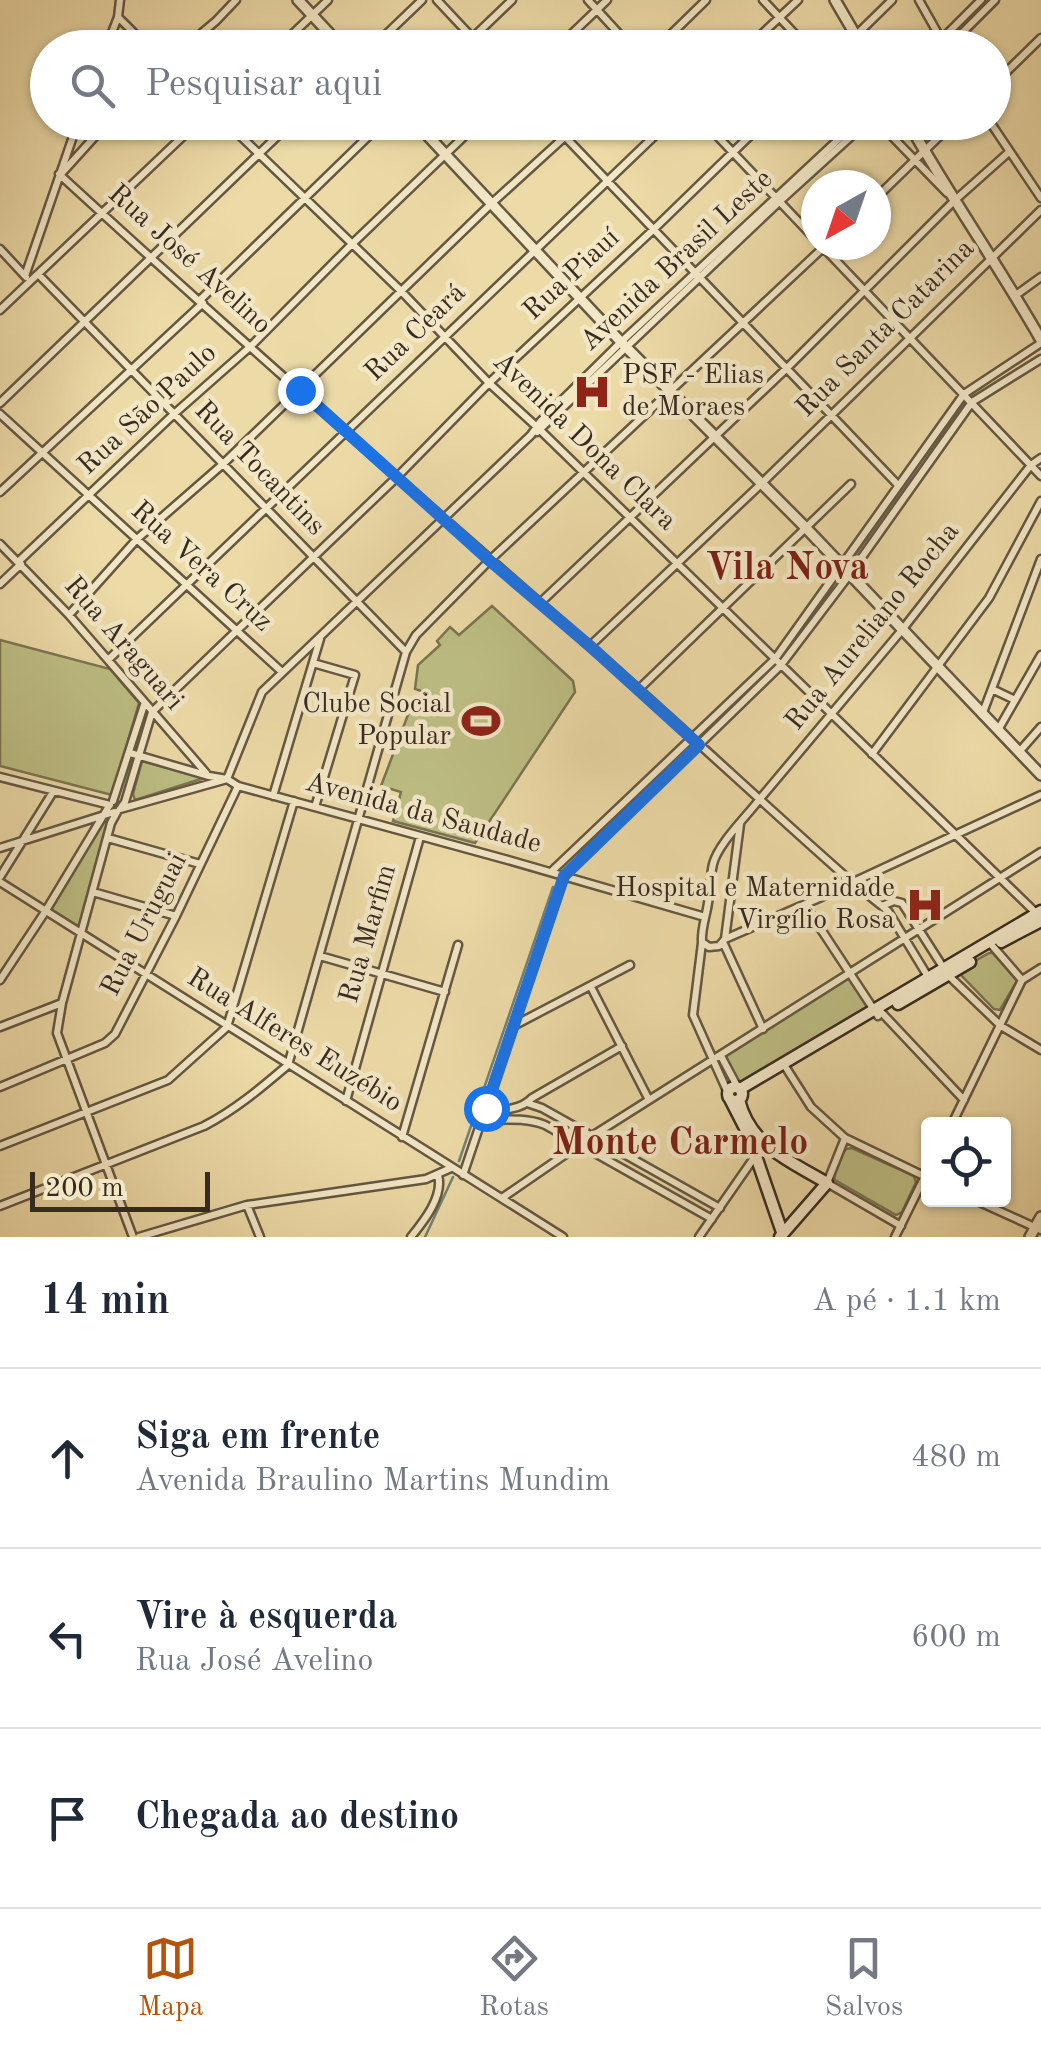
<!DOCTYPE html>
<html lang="pt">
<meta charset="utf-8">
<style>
:root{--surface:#fff;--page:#f6f6f7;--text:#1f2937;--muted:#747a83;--line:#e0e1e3;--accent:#b45309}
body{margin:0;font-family:"Old Standard TT",serif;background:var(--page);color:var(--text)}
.controls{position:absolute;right:30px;bottom:30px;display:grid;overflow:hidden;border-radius:10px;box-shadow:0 2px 8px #0004}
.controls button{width:90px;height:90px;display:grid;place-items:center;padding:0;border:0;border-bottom:2px solid var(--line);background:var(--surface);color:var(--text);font:50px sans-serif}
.compass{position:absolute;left:801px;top:170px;width:90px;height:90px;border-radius:50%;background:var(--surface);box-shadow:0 2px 8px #0004;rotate:220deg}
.scale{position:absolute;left:30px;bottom:25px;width:180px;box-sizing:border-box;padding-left:10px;border:5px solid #372b20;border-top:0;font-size:28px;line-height:35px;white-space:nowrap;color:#372b20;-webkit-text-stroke:8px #f3e7c6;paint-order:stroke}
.stop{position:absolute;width:30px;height:30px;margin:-22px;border:8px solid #1a73e8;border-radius:50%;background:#fff}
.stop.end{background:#1a73e8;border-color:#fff;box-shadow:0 2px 10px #0008}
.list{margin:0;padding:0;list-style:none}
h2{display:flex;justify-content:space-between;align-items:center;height:130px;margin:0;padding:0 40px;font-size:42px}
h2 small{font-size:32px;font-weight:400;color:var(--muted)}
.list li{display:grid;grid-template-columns:65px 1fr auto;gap:30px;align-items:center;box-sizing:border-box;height:180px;padding:0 40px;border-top:2px solid var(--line)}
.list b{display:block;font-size:38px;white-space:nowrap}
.list p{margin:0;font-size:32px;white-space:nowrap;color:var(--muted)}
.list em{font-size:32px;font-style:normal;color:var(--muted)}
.icon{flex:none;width:55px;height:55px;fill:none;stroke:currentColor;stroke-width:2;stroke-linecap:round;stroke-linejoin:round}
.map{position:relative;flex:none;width:1041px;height:1237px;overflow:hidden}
.search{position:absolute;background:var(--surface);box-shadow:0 2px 8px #0004;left:30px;right:30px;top:30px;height:110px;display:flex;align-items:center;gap:25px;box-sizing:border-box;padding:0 35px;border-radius:55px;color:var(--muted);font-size:38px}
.sheet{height:670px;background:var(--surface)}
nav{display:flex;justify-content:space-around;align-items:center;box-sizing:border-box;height:140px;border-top:2px solid var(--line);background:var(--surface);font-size:28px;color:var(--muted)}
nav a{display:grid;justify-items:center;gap:5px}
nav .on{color:var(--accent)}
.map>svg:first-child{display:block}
.green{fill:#bdbe83;stroke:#7a7452;stroke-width:2.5}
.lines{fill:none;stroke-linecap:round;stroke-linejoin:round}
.stream{stroke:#728175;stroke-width:2.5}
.minor-casing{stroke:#645742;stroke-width:11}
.tertiary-casing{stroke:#645742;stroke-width:14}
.secondary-casing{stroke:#372b20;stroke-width:15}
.minor{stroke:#f3e7c6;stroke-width:6}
.tertiary{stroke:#f3e7c6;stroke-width:9}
.secondary{stroke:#f3e7c6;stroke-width:10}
.route{stroke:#1a73e8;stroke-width:12}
.labels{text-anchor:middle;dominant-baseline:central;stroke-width:9;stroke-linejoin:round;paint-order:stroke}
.street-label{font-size:28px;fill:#372b20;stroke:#f3e7c6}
.poi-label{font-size:28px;fill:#372b20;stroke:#f3e7c6;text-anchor:end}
.district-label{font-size:38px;font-weight:bold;fill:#7a1f14;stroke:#f3e7c6}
</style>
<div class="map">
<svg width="1041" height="1237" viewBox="0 0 1041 1237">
<rect width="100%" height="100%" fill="#ecdaa7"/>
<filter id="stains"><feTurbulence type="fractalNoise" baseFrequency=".002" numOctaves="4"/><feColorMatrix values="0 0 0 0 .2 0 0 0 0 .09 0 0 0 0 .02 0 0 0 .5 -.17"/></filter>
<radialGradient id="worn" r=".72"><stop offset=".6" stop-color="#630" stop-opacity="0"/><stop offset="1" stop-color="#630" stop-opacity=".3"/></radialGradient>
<path class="green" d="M492 606 573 681 575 692 475 843 393 821 401 792 381 786 409 712 424 692 415 689 418 665 440 645 437 641 450 627 459 635Z
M0 640 110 669 139 703 112 795 0 766Z
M142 761 204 778 135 800 133 794Z
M107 817 110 818 80 927H78L49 909Z
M989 953H993L1017 981 1000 1010 994 1009 959 973 961 969Z
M848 978 871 1009 740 1084 725 1058 728 1054Z
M852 1148 914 1176 916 1182 902 1212 896 1215 835 1180C832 1169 839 1158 846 1149Z"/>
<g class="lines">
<path class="stream" d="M996 377 1041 348
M849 563 925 461 964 401
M735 705 775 664
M705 731 730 711
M564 864 602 833 627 805 658 778 666 767
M459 1161 553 887
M425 1237 453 1177"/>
<g class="minor-casing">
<path id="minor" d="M437 0 482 48
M588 0 632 48
M763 0 808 48
M919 0 946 48
M118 17 149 48
M106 48 118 17 120 0
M184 48 216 21 236 0
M278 48 328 0
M372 48 422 0
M462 48 512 0
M557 48 607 0
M657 48 706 0
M747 48 798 0
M843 48 892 0
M933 48 981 0
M947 48 995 0
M994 84 1041 38
M226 122 401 291 489 383 538 428 1037 914
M551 122 898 485
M704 122 816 240
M878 122 947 193
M990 122 1041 198
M59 174C232 333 410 489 587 644 677 722 763 804 853 883L882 906 894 901 902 903 948 975 1001 1026 1041 1050
M61 174 108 122
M876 198 954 122
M821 245 1041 476
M0 249 26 277
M38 274 406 652
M25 276 78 122
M1016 295 1041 277
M200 300 383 122
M0 310 198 122
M0 403 292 122
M0 414 282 672
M537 432 779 202 867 122
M0 492 203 303
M0 544 69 615 206 773
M18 562 174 414 251 346 351 245 479 122
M0 584 21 564
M540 603 787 368 954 201 1009 152
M69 615 137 539 223 464 492 203 581 122
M590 646 761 484 1041 210
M108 660 669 122
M313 663 355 675 315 807
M992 689 1015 700
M638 690 851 484
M982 715 1041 559
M998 730 1041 655
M1019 752 1041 727
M130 753 209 776 227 779 238 786 508 860 705 917
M872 754 989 598 1041 501
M0 777 110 805
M273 796 320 639
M113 801 144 705
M122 806 125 802 152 712 397 477 489 383 654 229 764 122
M120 809 227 779 262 692 531 435 540 422 621 342 857 122
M117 812 111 823 62 1003 57 1033 133 1237
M740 824 725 939 719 946 709 947 702 942C701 929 706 917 708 903 710 891 710 877 713 864 718 844 746 817 759 800L902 630 1031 465 1041 458
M108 838 200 864
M0 848 114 812
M551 872 775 659 964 394 1041 343
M0 877 53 792
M0 882 563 1237
M93 892 176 916
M805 905 878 1016
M883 907 888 911 930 980
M725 939 817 899 1041 795
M723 942 763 1029
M989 942 1022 980
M702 943 693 1015 728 1093
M320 956 445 992
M0 980 45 912 109 806
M1022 980 1041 968
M591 987 649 1100
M882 1013 964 1100
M515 1025 630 965
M0 1027 62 1003
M721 1056 738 1088
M783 1063 811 1107 845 1138 928 1178
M0 1087 105 1043 115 1034 176 916 238 786
M346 1101 420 837
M527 1103 542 1108 592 1136 720 1208
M486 1108C502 1111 521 1110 532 1098L622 1046
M481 1120C503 1120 525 1117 545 1125L712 1219
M952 1124 1022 980
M402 1137 458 945
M845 1138 827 1183 901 1226
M0 1146 168 1080 227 1027 294 801
M463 1175 564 876 781 665 850 574 972 402 1041 359
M502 1198 592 1136 1041 852
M975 1200 1041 1230
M247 1205 260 1237
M0 1206 204 1126C235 1110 261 1088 288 1065L406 652 416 635 489 561 826 245
M139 1237 247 1205 426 1179 451 1168
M411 1237C424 1221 444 1196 438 1175
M699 1237 763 1145
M895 1237 928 1170"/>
</g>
<g class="tertiary-casing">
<path id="tertiary" d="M298 0 343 48
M835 0 863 48
M415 122 621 342 805 527 1041 775
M908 122C950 197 999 266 1041 340
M1030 1237 1041 1217"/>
</g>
<g class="secondary-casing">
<path id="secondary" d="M1001 942 1041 921
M898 1004 970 962
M728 1094a7 7 0 1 1 14 0a7 7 0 1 1-14 0Z
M740 1089 1041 911
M730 1099 749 1136 782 1232
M739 1100C750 1146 790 1161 827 1183L780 1237"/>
</g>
<use href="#minor" class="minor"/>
<use href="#tertiary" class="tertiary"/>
<use href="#secondary" class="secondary"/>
</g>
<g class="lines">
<path class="route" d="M300 390 490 561 590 646 699 745 564 876 486 1108"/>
</g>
<defs>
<g id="hospital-bare" transform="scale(3)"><path d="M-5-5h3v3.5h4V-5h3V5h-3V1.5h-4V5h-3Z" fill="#8f2418" stroke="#f3e7c6" stroke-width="2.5" paint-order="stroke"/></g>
<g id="stadium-bare" transform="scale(3)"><path d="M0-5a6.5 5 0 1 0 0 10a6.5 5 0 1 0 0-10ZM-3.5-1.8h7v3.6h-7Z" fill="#8f2418" stroke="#f3e7c6" stroke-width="2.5" paint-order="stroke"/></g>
</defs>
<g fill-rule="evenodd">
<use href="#hospital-bare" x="592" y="392"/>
<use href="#stadium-bare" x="481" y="721"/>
<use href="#hospital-bare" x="925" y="905"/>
</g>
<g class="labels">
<g class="street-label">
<text transform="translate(189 260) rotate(42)">Rua José Avelino</text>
<text transform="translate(677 261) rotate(-43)">Avenida Brasil Leste</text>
<text transform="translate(572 275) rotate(-43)">Rua Piauí</text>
<text transform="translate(886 329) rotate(-45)">Rua Santa Catarina</text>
<text transform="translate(416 333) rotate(-44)">Rua Ceará</text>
<text transform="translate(148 410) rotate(-43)">Rua São Paulo</text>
<text transform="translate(584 442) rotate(44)">Avenida Dona Clara</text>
<text transform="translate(259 469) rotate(46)">Rua Tocantins</text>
<text transform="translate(201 567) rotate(42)">Rua Vera Cruz</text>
<text transform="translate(873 627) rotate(-51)">Rua Aureliano Rocha</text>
<text transform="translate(123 644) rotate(49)">Rua Araguari</text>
<text transform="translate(423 814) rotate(15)">Avenida da Saudade</text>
<text transform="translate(145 925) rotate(-63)">Rua Uruguai</text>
<text transform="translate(369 934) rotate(-74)">Rua Marfim</text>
<text transform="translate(294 1041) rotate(32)">Rua Alferes Euzébio</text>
</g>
<g class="poi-label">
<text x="622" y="376" text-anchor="start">PSF - Elias<tspan x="622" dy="32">de Moraes</tspan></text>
<text x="451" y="705">Clube Social<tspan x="451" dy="32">Popular</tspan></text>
<text x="895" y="889">Hospital e Maternidade<tspan x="895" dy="32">Virgílio Rosa</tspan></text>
</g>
<g class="district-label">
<text x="787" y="569">Vila Nova</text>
<text x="680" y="1144">Monte Carmelo</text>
</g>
</g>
<rect width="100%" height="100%" filter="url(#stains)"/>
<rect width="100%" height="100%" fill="url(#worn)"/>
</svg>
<div class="controls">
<button><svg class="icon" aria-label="locate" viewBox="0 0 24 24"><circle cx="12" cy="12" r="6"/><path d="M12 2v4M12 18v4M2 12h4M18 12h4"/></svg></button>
</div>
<svg class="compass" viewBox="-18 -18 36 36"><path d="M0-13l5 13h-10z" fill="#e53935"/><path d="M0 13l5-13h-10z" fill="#747a83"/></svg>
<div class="scale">200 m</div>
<div class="stop" style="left:486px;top:1108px"></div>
<div class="stop end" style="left:300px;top:390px"></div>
<div class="search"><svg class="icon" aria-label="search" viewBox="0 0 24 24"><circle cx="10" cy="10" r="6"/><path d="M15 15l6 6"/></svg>Pesquisar aqui</div>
</div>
<section class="sheet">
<h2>14 min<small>A pé · 1.1 km</small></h2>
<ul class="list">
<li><svg class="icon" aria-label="ahead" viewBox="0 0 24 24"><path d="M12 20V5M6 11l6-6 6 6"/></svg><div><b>Siga em frente</b><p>Avenida Braulino Martins Mundim</p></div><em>480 m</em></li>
<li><svg class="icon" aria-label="left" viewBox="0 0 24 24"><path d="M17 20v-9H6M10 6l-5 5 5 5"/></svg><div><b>Vire à esquerda</b><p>Rua José Avelino</p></div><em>600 m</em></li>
<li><svg class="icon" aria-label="arrive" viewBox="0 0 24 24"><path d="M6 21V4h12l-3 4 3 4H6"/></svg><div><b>Chegada ao destino</b></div></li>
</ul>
</section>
<nav>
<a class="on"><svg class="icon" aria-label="map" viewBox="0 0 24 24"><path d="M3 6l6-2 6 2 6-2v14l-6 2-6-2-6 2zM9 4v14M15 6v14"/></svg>Mapa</a>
<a><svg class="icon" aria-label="directions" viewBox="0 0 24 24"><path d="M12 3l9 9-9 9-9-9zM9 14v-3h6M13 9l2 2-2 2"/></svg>Rotas</a>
<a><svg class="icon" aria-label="saved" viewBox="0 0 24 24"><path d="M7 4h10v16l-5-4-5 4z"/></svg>Salvos</a>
</nav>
